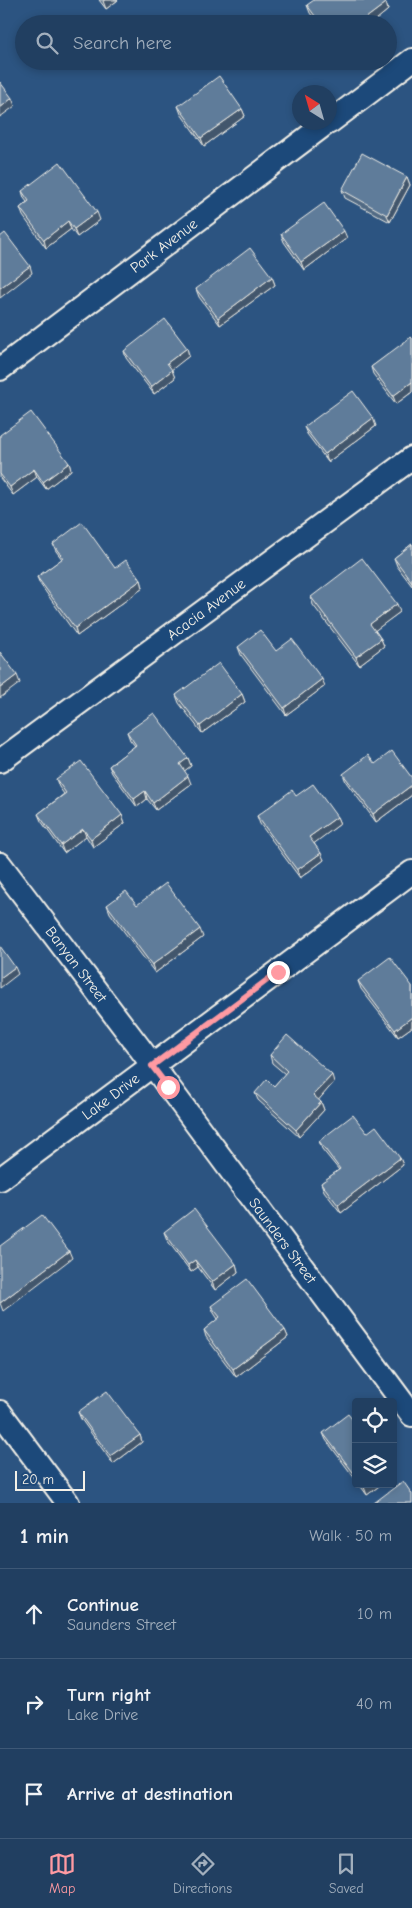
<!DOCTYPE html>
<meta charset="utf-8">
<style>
:root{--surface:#213f61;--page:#2d4a6a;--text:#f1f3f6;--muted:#a2afbd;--line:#3e5876;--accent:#ff9aa2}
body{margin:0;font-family:"Comic Neue",sans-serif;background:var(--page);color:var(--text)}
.controls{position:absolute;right:15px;bottom:15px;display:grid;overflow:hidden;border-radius:5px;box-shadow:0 2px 8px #0003}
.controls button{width:45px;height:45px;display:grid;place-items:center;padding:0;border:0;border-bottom:1px solid var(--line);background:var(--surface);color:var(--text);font:25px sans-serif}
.compass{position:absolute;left:292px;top:85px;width:45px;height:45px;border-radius:50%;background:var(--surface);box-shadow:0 2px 8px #0003;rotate:323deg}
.scale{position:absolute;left:15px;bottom:12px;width:70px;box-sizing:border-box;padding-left:5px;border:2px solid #f4f1e8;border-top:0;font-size:14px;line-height:18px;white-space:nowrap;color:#f4f1e8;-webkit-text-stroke:4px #1f4a7a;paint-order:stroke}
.stop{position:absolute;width:15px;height:15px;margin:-11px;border:4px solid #ff9aa2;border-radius:50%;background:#fff}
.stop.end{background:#ff9aa2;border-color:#fff;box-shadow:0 1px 5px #0008}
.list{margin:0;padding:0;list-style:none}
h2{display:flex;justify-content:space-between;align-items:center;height:65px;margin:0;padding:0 20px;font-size:21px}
h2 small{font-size:16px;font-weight:400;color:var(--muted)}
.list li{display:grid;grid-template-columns:32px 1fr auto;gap:15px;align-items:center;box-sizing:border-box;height:90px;padding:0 20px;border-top:1px solid var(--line)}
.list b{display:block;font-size:19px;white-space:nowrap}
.list p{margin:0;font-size:16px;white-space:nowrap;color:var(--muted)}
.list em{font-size:16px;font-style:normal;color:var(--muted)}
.icon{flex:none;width:28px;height:28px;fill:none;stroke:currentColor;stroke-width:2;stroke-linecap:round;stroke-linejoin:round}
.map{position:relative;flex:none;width:412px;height:1503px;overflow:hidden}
.search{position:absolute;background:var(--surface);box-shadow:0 2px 8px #0003;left:15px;right:15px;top:15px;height:55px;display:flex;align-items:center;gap:12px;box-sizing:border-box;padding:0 18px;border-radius:28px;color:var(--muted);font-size:19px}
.sheet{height:335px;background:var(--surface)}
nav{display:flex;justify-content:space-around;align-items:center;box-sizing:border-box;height:70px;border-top:1px solid var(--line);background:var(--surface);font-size:14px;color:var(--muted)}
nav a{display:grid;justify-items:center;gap:2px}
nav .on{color:var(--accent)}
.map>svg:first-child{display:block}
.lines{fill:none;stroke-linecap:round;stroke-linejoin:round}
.minor-casing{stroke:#f4f1e8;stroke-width:26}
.minor{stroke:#1f4a7a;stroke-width:22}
.wall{fill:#516a84;stroke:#f4f1e8}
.shaded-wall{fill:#42566c;stroke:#f4f1e8}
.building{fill:#5e7b9a;stroke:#f4f1e8}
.route{stroke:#ff9aa2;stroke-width:6}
.labels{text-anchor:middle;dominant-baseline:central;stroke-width:4;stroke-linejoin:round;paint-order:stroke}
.street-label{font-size:15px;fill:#f4f1e8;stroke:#1f4a7a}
</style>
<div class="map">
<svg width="412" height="1503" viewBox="0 0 412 1503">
<rect width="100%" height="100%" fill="#2c5481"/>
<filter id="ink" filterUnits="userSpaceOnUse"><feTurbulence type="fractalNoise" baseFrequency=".02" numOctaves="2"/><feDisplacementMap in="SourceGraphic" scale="10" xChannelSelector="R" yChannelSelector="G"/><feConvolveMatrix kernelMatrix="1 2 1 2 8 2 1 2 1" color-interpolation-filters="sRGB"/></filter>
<g filter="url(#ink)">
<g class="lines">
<g class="minor-casing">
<g id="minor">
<path d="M330 122 412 60"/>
<path id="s1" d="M0 369 328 122"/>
<path id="s2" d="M0 761 412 458"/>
<path id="s3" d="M0 864 139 1047 412 1415"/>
<path id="s4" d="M0 1179 412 872"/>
<path d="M0 1412 68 1503"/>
</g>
</g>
<use href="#minor" class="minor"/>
</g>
<path class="wall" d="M99 0H118L106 9Z
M386 3 388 10 371 24H318L310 13 307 5Z
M178 106 242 109 245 116 204 146 181 114Z
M407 177 410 185 390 222 345 198 342 190Z
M22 191 100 220 77 237 71 229 46 248 23 216 20 208 27 202 24 198Z
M281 234 347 238 304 270 284 242Z
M272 277 275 285 220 325 199 297 196 289Z
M412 338V392L396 404 373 374 371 367Z
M187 348 189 356 171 369 175 378 154 394 126 358 124 351Z
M376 426 328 462 307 434 304 427Z
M0 435 69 463 71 470 46 489 37 477 13 495 0 478Z
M53 544 115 568 141 580 143 588 77 636 40 584 37 577 62 559 56 551Z
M412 544V586L397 566 394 558Z
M311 597 400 612 375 630 381 639 384 646 359 665 313 605Z
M238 647 276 651 325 686 286 715 241 655Z
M242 694 245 702 202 733 179 703 176 695Z
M127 732 188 758 191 766 184 771 191 784 156 810 147 799 137 807 112 773 109 766 135 746 130 740Z
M375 764 412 778V795L376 822 346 782 343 774Z
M56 779 122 815 125 823 93 847 86 836 64 853 41 821 38 814 64 794 59 787Z
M296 796 337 817 340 824 314 843 324 860 300 878 260 824 257 816Z
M107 905H137L203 937 155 973 110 913Z
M358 981 412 986V1027L398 1037 361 989Z
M270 1055 334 1082 318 1100 321 1102 324 1110 299 1137 258 1100 255 1093 274 1086 285 1074 272 1063Z
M367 1133 400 1158 403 1165 341 1213 324 1191 321 1183 339 1170 322 1149 319 1141Z
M164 1232 236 1264 238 1272 215 1290 198 1267 191 1272 167 1240Z
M211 1306 285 1330 288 1337 236 1377 206 1337 204 1330 218 1319 214 1313Z
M78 1412 140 1435 142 1442 113 1464 81 1419Z
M356 1424V1480L326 1440 323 1433Z
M359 1484H382L367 1495Z"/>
<path class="shaded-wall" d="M105 0H118L106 9 103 1Z
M386 3 388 10 371 24H358Z
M12 98 15 106 0 117V108Z
M242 109 245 116 204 146 201 138Z
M407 177 410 185 390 222 387 215Z
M97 212 100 220 77 237 74 229Z
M68 221 71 229 46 248 44 240Z
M344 231 347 238 304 270 301 262Z
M30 266 32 273 0 298V288Z
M272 277 275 285 220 325 218 318Z
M187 348 189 356 170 371 167 363Z
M172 370 175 378 154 394 151 387Z
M412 382V392L396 404 393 396Z
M373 418 376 426 328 462 325 454Z
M69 463 71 470 46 489 43 482Z
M34 469 37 477 13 495 10 487Z
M141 580 143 588 77 636 75 628Z
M397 604 400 612 373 632 370 624Z
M381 639 384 646 359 665 356 657Z
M17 675 20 683 0 698V688Z
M322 679 325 686 286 715 284 708Z
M242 694 245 702 202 733 200 726Z
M188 758 191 766 183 772 180 764Z
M188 776 191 784 156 810 153 803Z
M412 785V795L376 822 373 814Z
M145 791 147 799 137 807 134 799Z
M122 815 125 823 93 847 91 839Z
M337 817 340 824 312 845 309 837Z
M83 829 86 836 64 853 61 845Z
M321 853 324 860 300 878 297 870Z
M200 929 203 937 155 973 152 965Z
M15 967 18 974 0 988V978Z
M412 1017V1027L398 1037 395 1030Z
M332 1075 334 1082 316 1103 313 1095Z
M321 1102 324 1110 299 1137 296 1130Z
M400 1158 403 1165 341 1213 338 1205Z
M69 1251 72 1258 3 1311 0 1303Z
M195 1260 198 1267 191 1272 188 1265Z
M236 1264 238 1272 215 1290 212 1282Z
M285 1330 288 1337 236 1377 233 1369Z
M140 1435 142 1442 113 1464 110 1456Z
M369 1484H382L367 1495 364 1487Z"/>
<path class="building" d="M314 0H384L386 3 358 24H321L307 5Z
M219 76 242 109 201 138 178 106Z
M0 82 12 98 0 108Z
M362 153 407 177 387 215 342 190Z
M60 162 97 212 74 229 68 221 44 240 20 208 29 201 22 191Z
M324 203 344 231 301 262 281 234Z
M5 233 30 266 0 288V237Z
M250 248 272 277 218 318 196 289Z
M165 319 187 348 167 363 172 370 151 387 124 351Z
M411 337 412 338V382L393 396 371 367Z
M353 391 373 418 325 454 304 427Z
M31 412 69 463 43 482 34 469 10 487 0 474V435Z
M82 522 115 568 126 560 141 580 75 628 37 577 63 558 53 544Z
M412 544V582L394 558Z
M362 558 397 604 370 624 381 639 356 657 311 597Z
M260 630 276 651 292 639 322 679 284 708 238 647Z
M0 652 17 675 0 688Z
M219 663 242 694 200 726 176 695Z
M154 713 188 758 180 764 188 776 153 803 145 791 134 799 109 766 136 745 127 732Z
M392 751 412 778V785L373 814 343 774 368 755 375 764Z
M81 761 122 815 91 839 83 829 61 845 38 814 66 793 56 779Z
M313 784 337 817 309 837 321 853 297 870 257 816 292 790 296 796Z
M166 883 200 929 152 965 107 905 126 891 137 905Z
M0 946 15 967 0 978Z
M390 957 412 986V1017L395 1030 358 981Z
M287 1035 332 1075 313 1095 321 1102 296 1130 255 1093 267 1079 274 1086 287 1071 270 1055Z
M353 1115 367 1133 376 1126 400 1158 338 1205 321 1183 340 1169 319 1141Z
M194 1209 236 1264 212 1282 195 1260 188 1265 164 1232Z
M42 1215 69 1251 0 1303V1246Z
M247 1279 285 1330 233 1369 204 1330 220 1317 211 1306Z
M107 1391 140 1435 110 1456 78 1412Z
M348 1414 356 1424V1476L323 1433Z
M403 1481 412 1494V1503H374Z
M362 1484H369L364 1487Z"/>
</g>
<g class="lines" filter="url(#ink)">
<path class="route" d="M168 1087 152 1066 278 972"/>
</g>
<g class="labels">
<g class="street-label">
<text stroke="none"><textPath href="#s1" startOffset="205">Park Avenue</textPath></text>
<text stroke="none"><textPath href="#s2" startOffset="256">Acacia Avenue</textPath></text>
<text stroke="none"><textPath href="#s3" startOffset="126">Banyan Street</textPath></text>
<text stroke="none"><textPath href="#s4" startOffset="138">Lake Drive</textPath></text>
<text stroke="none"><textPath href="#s3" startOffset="471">Saunders Street</textPath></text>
</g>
</g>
</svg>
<div class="controls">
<button><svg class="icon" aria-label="locate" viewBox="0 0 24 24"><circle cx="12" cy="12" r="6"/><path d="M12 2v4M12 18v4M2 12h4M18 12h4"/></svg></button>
<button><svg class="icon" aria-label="layers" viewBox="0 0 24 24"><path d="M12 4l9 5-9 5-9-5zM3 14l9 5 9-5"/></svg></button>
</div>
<svg class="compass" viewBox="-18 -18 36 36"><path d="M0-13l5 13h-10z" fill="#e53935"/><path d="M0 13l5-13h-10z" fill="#a2afbd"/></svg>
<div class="scale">20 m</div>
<div class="stop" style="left:168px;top:1087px"></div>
<div class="stop end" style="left:278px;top:972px"></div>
<div class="search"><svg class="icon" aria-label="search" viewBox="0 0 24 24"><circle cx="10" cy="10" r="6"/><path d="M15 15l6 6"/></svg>Search here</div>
</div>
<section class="sheet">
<h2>1 min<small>Walk · 50 m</small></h2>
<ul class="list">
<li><svg class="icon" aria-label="ahead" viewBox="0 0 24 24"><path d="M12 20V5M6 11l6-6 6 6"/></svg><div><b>Continue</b><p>Saunders Street</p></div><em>10 m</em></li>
<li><svg class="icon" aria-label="right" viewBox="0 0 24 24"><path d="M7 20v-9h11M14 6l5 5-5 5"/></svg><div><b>Turn right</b><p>Lake Drive</p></div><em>40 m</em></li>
<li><svg class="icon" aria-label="arrive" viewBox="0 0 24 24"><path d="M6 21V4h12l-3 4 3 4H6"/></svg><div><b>Arrive at destination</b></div></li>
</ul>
</section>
<nav>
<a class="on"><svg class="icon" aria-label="map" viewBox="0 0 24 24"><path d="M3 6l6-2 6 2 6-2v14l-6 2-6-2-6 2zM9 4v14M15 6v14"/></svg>Map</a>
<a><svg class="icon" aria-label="directions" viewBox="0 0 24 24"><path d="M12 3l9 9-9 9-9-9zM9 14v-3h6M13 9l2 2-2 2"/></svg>Directions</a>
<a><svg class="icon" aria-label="saved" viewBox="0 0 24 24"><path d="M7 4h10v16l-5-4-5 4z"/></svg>Saved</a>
</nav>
